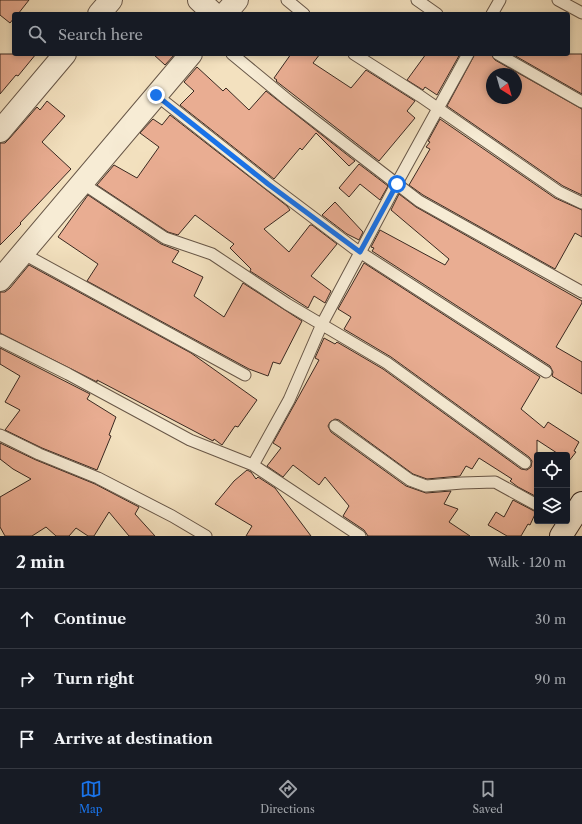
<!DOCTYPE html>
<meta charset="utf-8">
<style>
:root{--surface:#171b24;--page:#242831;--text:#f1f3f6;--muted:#9ea1a6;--line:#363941;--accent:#1a73e8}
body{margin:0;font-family:"Libre Caslon Text",serif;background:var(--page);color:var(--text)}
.controls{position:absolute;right:12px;bottom:12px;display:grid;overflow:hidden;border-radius:4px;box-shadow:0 2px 6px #0003}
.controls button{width:36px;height:36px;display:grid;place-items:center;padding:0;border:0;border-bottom:1px solid var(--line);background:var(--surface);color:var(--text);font:20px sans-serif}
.compass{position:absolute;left:486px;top:68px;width:36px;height:36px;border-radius:50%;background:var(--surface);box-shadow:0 2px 6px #0003;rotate:143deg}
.stop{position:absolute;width:12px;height:12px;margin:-9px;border:3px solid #1a73e8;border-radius:50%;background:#fff}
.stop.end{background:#1a73e8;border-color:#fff;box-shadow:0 1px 4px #0008}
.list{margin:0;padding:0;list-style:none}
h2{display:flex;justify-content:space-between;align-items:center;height:52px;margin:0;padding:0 16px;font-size:17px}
h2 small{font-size:13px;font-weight:400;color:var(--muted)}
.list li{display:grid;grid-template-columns:26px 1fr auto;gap:12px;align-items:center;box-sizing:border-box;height:60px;padding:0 16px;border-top:1px solid var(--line)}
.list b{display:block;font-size:15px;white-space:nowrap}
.list em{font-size:13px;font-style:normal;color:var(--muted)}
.icon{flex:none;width:22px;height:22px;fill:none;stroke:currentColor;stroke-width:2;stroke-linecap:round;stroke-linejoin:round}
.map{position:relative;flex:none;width:582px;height:536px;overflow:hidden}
.search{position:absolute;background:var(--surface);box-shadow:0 2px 6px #0003;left:12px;right:12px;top:12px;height:44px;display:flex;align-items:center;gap:10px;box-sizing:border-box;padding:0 14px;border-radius:4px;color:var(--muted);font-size:15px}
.sheet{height:232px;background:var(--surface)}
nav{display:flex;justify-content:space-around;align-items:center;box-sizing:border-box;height:56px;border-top:1px solid var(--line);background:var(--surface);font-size:11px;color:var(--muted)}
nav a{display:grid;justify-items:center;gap:2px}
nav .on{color:var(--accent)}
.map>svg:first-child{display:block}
.building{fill:#e9ad92;stroke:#3a2921;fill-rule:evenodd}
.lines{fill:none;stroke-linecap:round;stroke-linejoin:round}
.lane-casing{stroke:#685748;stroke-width:13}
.street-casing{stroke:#685748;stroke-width:24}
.secondary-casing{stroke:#3a2921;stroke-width:24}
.lane{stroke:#f7ecd5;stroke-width:11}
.street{stroke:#f7ecd5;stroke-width:22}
.secondary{stroke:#f7ecd5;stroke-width:22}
.route{stroke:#1a73e8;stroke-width:5}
</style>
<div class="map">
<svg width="582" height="536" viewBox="0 0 582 536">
<rect width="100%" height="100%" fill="#f3e1bf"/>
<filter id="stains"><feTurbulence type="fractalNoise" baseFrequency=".005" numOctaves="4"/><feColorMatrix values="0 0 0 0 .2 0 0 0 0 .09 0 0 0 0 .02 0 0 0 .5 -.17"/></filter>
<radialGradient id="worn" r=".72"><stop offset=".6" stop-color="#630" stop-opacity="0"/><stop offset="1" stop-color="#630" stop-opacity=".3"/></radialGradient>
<path class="building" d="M0 0H29L18 14H14V18L10 23 0 15Z
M0 54H36L18 76 16 75 0 94Z
M153 54H175L165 65Z
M291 54H320L313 63 351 88 366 70 415 101 407 111 415 118 379 161 276 81 277 80 274 78Z
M426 54H460L437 95 425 87 423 90 407 80Z
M475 54H491L495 60 582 109V195L563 186 447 106ZM492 74H516V98H492Z
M512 54H582V94Z
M197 67 223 91 226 88 249 110 266 91 355 161 349 166 316 133 302 150 300 148 274 179 180 105 194 91 184 82Z
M47 101 65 116 42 142 71 169 20 223 21 224 0 245V143H5L9 139 37 107 40 110Z
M170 115 287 206 290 210 264 229 289 252 310 225H312L337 244 311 276 331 291 325 303 314 296 308 308 250 271 251 269 230 248 234 244 195 215 178 235 168 232 97 185 114 165 137 178 159 147 140 133 153 119 162 125Z
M440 119 555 198 582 210V237L575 233 555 269 423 195 409 185 430 149 426 147 430 142 428 141Z
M359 164 388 186 380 200 360 184 349 197 339 188Z
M399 194 416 207 582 301V303L556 347 582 362V394L552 376 553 372 550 366 372 251 374 248 371 247 380 230 445 265 449 259 391 210Z
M88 195 161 244 179 251 172 262 203 277 194 296 224 317 243 283 302 321 280 364 273 362 268 376 249 369 87 281 98 264 58 237Z
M335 202 363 232 359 240 347 234 322 215Z
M364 263 540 377 521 409 544 428 548 422 579 442 574 451 576 452 569 461 567 460V455H560L537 440V497L518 487 510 481 512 479 479 458 472 469 466 466 460 476 427 479 413 474 339 420 335 419 330 422 328 426 331 432 406 486 426 493 451 491 444 504 458 509 449 522 470 536H368L364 530 343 516 349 506 325 477 319 485 293 465 283 477 267 466 281 448 273 443 319 360 315 358 324 338 335 344 337 342 383 369 521 469 527 470 531 467 532 461 529 457 391 357 344 329 351 317 338 309Z
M29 265 191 353 257 400 238 427 235 426 222 445 214 439 213 441 97 380V382L0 333V292H5L10 288Z
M0 348 90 394 87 399 116 417 109 435 111 436 97 470 42 448 5 430 20 410 5 402 20 376 0 364Z
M0 443 36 460 95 484 139 507 135 514 155 536H129L109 512 94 536H88L76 528 69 536H56L46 527 32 536H5L0 527V497L31 479 13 469 0 459Z
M247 470 251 472 256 479 258 477 275 488 311 536H246L252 526 215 504 234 481Z
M513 500 536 512 530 525 528 524 521 536H507L488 525 496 512 504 517Z"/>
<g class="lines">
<g class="lane-casing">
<path id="lane" d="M287 0 304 14
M417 0 437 14
M558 0 582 13
M492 14 500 0
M232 54 289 101 419 201 582 292
M354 54 420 96 559 192 582 203
M498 54 582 102
M156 95 269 184 355 249 546 372
M82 183 165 238 212 254 287 304 387 363 525 463
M22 253 245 375
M0 340 68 374 190 440 253 465 360 536
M335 426 410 480 426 486 462 483 495 482 537 505
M0 435 39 454 98 478 172 516 206 536
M253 465 289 400 322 324 397 183 468 54"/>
</g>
<g class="street-casing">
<path id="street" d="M199 0 214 14
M99 14 111 0
M225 14 237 0
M0 131 65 54
M0 280 191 54"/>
</g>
<g class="secondary-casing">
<path id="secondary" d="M561 536 582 503"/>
</g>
<use href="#lane" class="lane"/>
<use href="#street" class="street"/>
<use href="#secondary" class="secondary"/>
</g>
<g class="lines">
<path class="route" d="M156 95 268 184 360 252 397 184"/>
</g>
<rect width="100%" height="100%" filter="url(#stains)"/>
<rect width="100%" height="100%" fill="url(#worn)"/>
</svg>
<div class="controls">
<button><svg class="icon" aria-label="locate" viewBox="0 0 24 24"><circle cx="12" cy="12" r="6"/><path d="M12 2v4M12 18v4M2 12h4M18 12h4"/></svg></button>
<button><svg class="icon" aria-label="layers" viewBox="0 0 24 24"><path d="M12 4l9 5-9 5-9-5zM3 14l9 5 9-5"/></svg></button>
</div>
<svg class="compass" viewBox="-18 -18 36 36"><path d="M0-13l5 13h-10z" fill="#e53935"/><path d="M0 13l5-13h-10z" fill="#9ea1a6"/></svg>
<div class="stop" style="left:397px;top:184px"></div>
<div class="stop end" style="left:156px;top:95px"></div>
<div class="search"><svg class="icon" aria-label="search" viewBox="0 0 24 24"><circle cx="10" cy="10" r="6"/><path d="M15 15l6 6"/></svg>Search here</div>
</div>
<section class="sheet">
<h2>2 min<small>Walk · 120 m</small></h2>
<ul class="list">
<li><svg class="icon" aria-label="ahead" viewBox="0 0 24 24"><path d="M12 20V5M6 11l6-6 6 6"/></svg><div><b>Continue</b></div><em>30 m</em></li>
<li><svg class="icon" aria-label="right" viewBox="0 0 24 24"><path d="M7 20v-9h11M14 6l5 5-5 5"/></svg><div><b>Turn right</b></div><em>90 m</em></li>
<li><svg class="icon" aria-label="arrive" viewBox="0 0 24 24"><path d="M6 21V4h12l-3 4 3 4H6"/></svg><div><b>Arrive at destination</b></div></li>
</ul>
</section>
<nav>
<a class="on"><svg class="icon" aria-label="map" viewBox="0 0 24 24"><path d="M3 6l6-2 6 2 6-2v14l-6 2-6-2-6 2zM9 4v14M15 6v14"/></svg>Map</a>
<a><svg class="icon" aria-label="directions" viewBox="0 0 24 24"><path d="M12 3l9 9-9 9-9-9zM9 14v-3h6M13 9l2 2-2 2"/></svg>Directions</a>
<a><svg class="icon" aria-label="saved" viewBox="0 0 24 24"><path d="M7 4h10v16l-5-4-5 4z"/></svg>Saved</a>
</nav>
